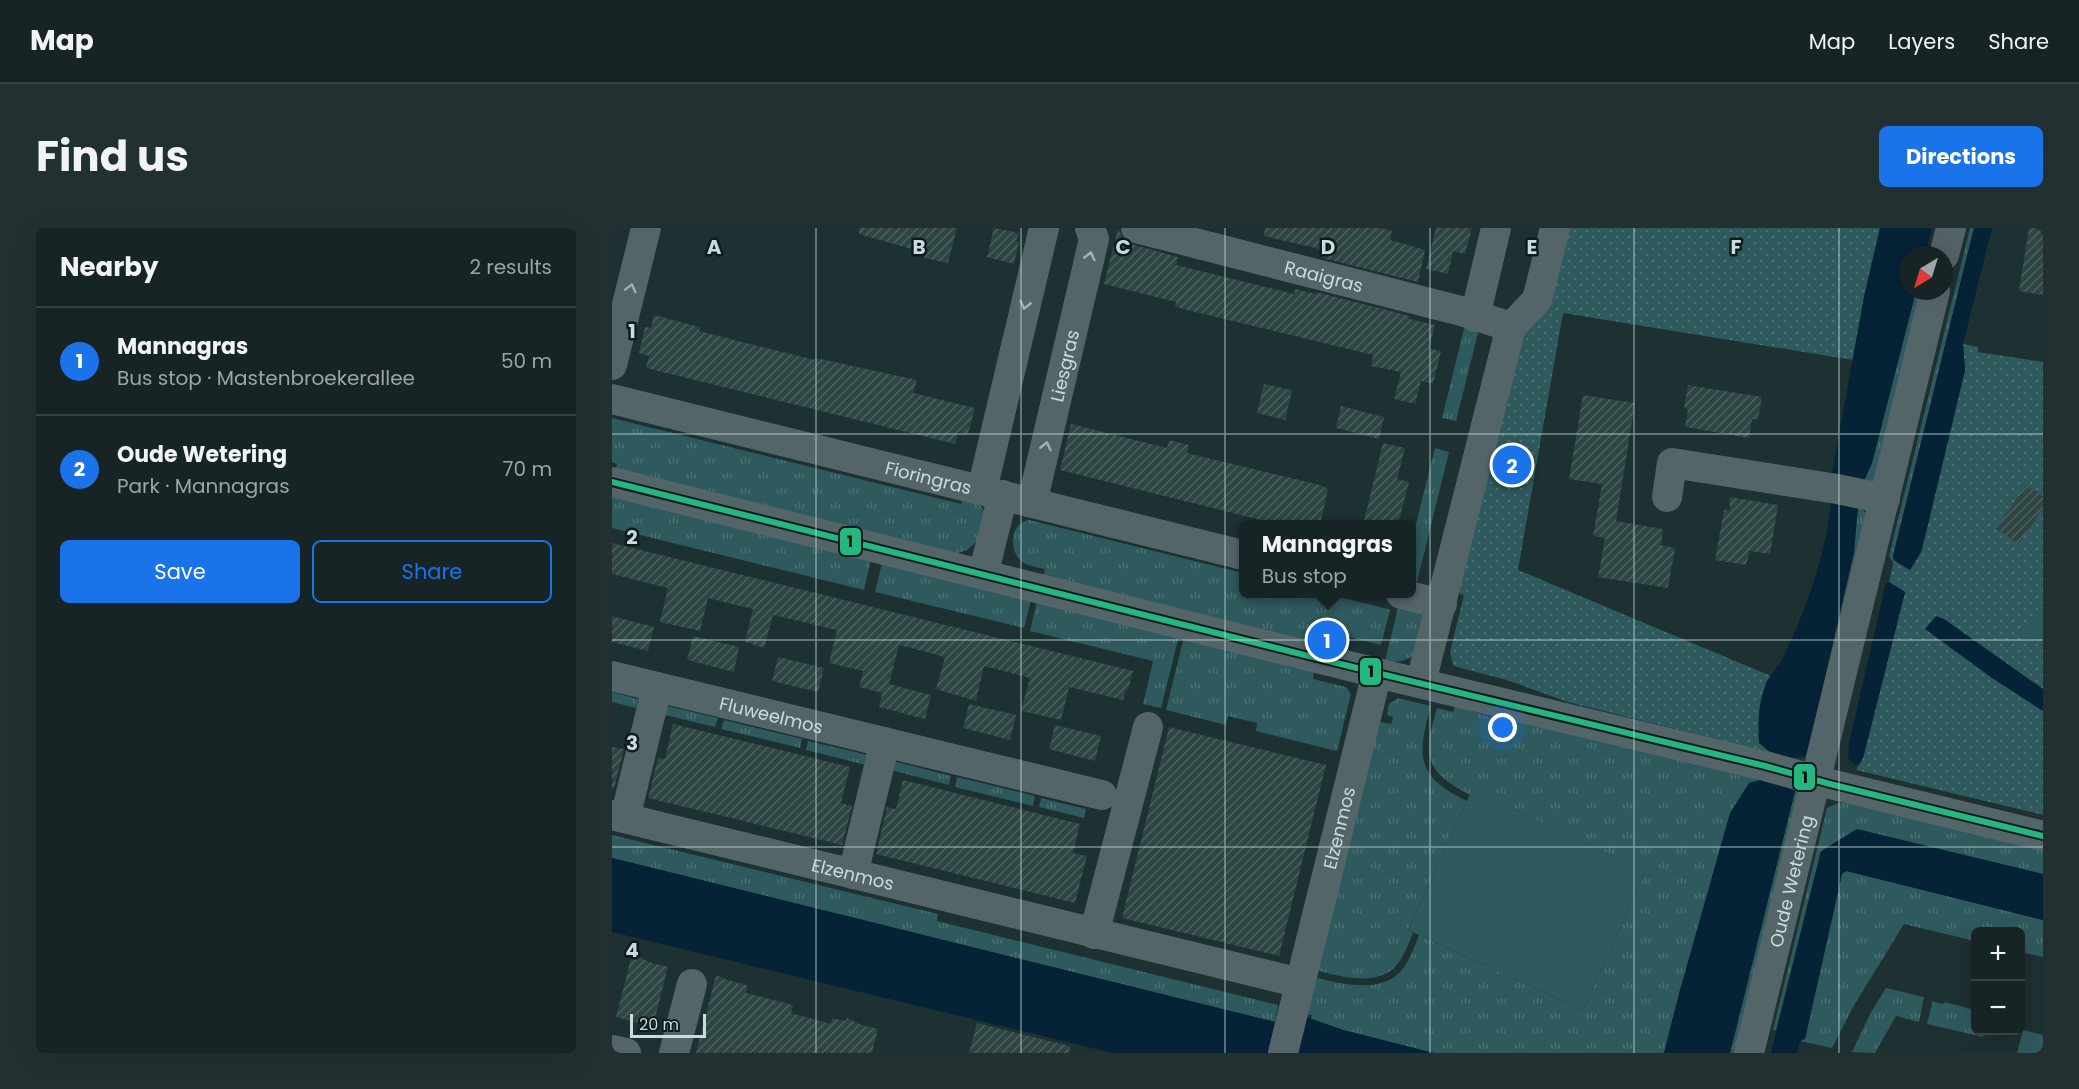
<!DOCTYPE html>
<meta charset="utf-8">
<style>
:root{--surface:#162426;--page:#233032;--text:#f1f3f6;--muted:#9ea4a7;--line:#354143;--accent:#1a73e8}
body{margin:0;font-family:Poppins,sans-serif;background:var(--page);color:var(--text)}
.controls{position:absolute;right:18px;bottom:18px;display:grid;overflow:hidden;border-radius:9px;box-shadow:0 6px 24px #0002}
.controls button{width:54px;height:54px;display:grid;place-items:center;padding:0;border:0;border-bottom:2px solid var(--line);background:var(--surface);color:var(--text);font:30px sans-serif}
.compass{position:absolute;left:1287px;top:18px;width:54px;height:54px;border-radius:50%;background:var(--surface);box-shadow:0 6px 24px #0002;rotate:218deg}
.scale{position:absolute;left:18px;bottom:15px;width:76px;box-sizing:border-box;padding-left:6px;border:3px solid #c9dbdd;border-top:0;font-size:16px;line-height:21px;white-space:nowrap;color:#c9dbdd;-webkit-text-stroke:4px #0d1b1d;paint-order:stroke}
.you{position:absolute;left:891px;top:500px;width:21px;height:21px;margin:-15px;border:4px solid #fff;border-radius:50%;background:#1a73e8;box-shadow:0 0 0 9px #1a73e833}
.badge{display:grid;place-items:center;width:39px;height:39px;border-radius:50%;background:var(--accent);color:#fff;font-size:20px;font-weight:700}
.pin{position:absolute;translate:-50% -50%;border:3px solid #fff;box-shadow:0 2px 6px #0006}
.popup{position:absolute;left:627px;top:292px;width:177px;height:78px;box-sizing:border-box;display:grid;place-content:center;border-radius:9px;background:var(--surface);filter:drop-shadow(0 2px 4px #0005);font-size:20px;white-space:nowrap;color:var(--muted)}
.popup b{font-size:22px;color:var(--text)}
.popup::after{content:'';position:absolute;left:50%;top:100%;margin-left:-12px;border:12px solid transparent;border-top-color:var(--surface)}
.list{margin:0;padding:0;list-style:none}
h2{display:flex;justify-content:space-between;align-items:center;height:78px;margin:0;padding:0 24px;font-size:26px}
h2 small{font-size:20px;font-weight:400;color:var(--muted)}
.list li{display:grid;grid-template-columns:39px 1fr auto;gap:18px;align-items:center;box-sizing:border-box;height:108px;padding:0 24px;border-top:2px solid var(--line)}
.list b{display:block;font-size:22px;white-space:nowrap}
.list p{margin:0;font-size:20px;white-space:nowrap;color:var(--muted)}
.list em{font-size:20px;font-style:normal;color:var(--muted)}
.actions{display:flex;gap:12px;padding:18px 24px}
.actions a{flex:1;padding:14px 0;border:2px solid var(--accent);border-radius:9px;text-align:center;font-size:21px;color:var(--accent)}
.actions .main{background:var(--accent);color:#fff}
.map{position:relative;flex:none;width:1431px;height:825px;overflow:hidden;border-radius:9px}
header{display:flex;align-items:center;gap:36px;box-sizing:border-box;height:84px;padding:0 30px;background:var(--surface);border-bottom:2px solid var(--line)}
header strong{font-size:28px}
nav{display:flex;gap:33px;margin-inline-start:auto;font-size:21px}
.intro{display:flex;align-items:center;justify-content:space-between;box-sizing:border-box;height:144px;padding:0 36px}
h1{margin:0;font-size:42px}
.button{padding:15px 27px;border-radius:9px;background:var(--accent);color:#fff;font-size:21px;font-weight:700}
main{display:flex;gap:36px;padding:0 36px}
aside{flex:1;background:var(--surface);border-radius:9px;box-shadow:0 6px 24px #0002}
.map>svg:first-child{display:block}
.grass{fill:url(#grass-tufts)}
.park{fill:url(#park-dots)}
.garden{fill:#2e595d}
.water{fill:#052236}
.building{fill:url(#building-hatch)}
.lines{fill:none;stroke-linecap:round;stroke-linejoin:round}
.minor{stroke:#54656a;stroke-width:30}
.bus-1-casing{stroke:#0d1b1d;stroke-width:10}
.bus-1{stroke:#26b680;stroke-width:6}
.oneway{stroke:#a0b2b5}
.grid{fill:none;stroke:#c9dbdd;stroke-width:1.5;stroke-opacity:0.55}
.labels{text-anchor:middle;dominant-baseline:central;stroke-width:5;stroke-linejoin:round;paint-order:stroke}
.street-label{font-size:18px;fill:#c9dbdd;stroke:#0d1b1d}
.grid-label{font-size:20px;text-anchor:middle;font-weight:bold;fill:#c9dbdd;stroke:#0d1b1d;stroke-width:5;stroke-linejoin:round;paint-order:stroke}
.line-badge{stroke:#0d1b1d;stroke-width:2}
.pale-badge-label{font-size:16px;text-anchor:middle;font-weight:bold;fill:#111}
</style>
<header>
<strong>Map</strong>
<nav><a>Map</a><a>Layers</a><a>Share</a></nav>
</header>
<div class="intro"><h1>Find us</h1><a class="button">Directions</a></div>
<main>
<aside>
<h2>Nearby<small>2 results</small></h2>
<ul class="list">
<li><span class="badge">1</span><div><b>Mannagras</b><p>Bus stop · Mastenbroekerallee</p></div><em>50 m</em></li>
<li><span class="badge">2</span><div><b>Oude Wetering</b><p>Park · Mannagras</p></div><em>70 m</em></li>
</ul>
<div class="actions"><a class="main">Save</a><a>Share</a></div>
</aside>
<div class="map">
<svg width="1431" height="825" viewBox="0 0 1431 825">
<defs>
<pattern id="grass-tufts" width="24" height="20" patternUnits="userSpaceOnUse" patternTransform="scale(1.5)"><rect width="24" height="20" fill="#2e595d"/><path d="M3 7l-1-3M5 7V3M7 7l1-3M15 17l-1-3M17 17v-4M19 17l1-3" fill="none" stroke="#4b7074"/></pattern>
<pattern id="park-dots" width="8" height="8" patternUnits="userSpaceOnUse" patternTransform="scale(1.5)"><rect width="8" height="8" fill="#2e595d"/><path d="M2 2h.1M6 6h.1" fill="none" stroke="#4b7074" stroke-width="1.8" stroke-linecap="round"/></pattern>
<pattern id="building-hatch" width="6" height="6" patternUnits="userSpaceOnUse" patternTransform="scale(1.5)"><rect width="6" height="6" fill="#2f4544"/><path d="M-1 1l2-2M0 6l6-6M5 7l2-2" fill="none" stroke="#4c5f5f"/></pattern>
</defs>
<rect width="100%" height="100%" fill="#1d3032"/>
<path class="grass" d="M1358 0H1362L1281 328 1282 336 1277 328Z
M1304 63H1315L1268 252 1250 257 1260 235Z
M853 97 867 101 844 193 830 190Z
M0 190 349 276 352 269 369 278 372 283 368 310 355 322 343 326 3 243 5 236 0 234Z
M823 220 837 224 805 354 799 352V316Z
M0 268 259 332 252 362 0 300Z
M1246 278 1259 289 1195 528 1242 324Z
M417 292 631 345V366H714L776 381 778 382 769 417 722 405 720 409 711 407 709 417 431 349 433 341C425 339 416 338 410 334 396 323 398 294 417 292Z
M270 335 419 372 412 400 263 364Z
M425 373 567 408 549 480 531 476 541 433 418 403Z
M787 376 809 384 813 390 804 426C794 433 785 435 773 433Z
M572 409 702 441 701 451 734 459 739 466 725 523 644 503 645 495 616 488 614 497 554 482Z
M0 464 26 471 24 480 0 474Z
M786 470 819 478C804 529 805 549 855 573L796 702 801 705C796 717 791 732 781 741 762 758 725 748 703 742L764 493 779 496 781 489 775 487 777 476Z
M51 477 106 490 103 499 49 486Z
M843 478 886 491 958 501 1153 548 1068 762 1052 825H822L731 802 699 791 700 787 692 786 701 749C726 755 766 766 787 745 797 735 802 720 807 707L971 782 1034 643 861 563 858 567C811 543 811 527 825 480L841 484Z
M112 492 190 511 188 520 109 501Z
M196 513 256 527 254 537 194 522Z
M281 533 339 548 337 557 278 542Z
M345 549 423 568 421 578 343 559Z
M1174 557 1187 560 1127 825H1118L1183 563Z
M429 570 474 581 472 590 427 579Z
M1228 574 1431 620V646L1411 642 1209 623 1164 802H1161L1215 580Z
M0 607 326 686 325 693 666 777 663 794 0 630Z
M1234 642 1431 692V729L1409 724 1408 704H1364L1363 713 1292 696 1241 779 1220 820 1188 813 1193 810 1230 646Z
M1274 760 1312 769 1307 794 1284 788 1263 825 1240 824 1258 786Z
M1321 771V774L1331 776 1333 774 1363 782 1364 802 1373 803 1371 809 1315 796Z"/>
<path class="park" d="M954 0H1268L1252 69 1241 132 951 85 906 342 1159 448 1154 455 1159 525 956 474 895 452 845 439 841 437 838 424 852 367 844 365 908 105Z
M1351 116 1366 119V124L1431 134V587L1244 542 1251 530 1293 364 1277 354 1282 332 1298 342 1309 325 1353 142Z"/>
<path class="garden" d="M1431 375V420L1410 406Z
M860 562 1034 643 971 782 796 702Z
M1411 802 1431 807V825H1405Z"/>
<path class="water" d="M1268 0H1320L1313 27H1296V63H1304L1260 235 1250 257 1245 289 1242 324 1195 528 1180 530 1174 557 1183 563 1118 825H1052L1068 762 1118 585 1137 555 1152 551 1159 525 1147 515C1146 495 1146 475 1154 456 1157 447 1167 439 1171 430 1197 376 1222 305 1220 245L1252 69Z
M1362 0H1380L1351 116 1353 142 1310 321 1298 342 1282 332 1281 328Z
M1277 354 1293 364 1251 530 1248 535 1243 537 1236 530 1237 515 1274 355Z
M1324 388 1332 391 1431 461V483L1380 450 1313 401Z
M1245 601 1431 646V692L1234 643 1230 646 1193 811 1188 813 1185 825H1159L1209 623Z
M0 630 663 794 697 790 731 802 822 825H501L0 704Z"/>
<path class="building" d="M247 0H345L336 35 312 30 314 25 247 6Z
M382 0 407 5 404 13 407 14 402 36 375 29Z
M506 0 512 12 519 16 566 29 564 37 682 66 683 61 704 66V64L798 88 797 91 823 97 817 120 829 123 821 156 809 153 803 176 782 171 789 144 759 138 761 127 563 79 564 74 492 56Z
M653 0H769L780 3 778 12 813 22 806 54 711 30 712 26 707 24 708 21 652 8Z
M824 0H860L853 26 841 23 836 46 814 41Z
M1417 0H1431V67L1407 63Z
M42 87 88 99 87 103 142 117 203 132V130L209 131 305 152 301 165 363 180 356 206 346 204 343 216 34 140 37 128 27 125 33 99 39 100Z
M652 156 680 162 673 192 645 185Z
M1076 157 1150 169 1146 192 1140 191 1137 210 1073 199 1076 181 1072 180Z
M971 167 1023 175 1004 293 1051 301 1049 317 1063 320 1056 360 986 349 993 310 981 308 990 256 957 251Z
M729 178 772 189 767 211 724 200Z
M459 196 555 220 557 212 577 217 575 225 708 257 716 261 708 297H669L448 242Z
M771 215 793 220 785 251 797 254 786 297H751Z
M1414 257 1431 268V280L1407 316 1384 301Z
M1117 269 1166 277 1158 326 1138 323 1134 337 1103 332 1112 282H1118Z
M0 315 521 443 516 462 514 461 511 472 457 459 449 492 409 483 418 450 372 438 364 473 324 461 333 429 287 417 277 456 319 467 313 491 267 479 270 465 247 459 251 443 217 435 225 402 161 387 152 420 133 414 141 381 96 370 88 403 48 394 56 360 0 346Z
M0 388 42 399 36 423 0 414Z
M81 408 127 419 122 444 75 432Z
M166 429 212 440 206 464 160 453Z
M357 476 404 487 398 512 351 500Z
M61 496 238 539 229 575 240 578 230 617 36 570 46 530 53 531Z
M443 497 489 508 483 533 437 521Z
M557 499 714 537 667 728 510 690Z
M0 519 12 521 2 561H0Z
M291 552 468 596 461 625 475 628 463 675 264 626 275 579 284 581Z
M25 728 37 734 56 739 40 802 27 795 4 789 19 730 23 731Z
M104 747 115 752 135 757 134 765 181 777 179 785 219 796 220 790 233 793 235 790 249 797 266 801 260 825H84Z
M365 795 458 818 457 825H357Z"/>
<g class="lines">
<g class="minor">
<path id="s1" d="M524 0 849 83 899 99"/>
<path d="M1332 27 1339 0"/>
<path d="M863 89 884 0"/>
<path d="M0 137 34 0"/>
<path id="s2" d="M0 171 631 327"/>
<path d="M0 254 765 445 1153 538 1218 556 1431 608"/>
<path d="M370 262 432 0"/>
<path d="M1055 269 1060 235 1225 261 1273 271"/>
<path id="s3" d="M420 275 482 11 478 0"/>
<path d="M371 347 391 267"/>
<path d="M789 366 830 376"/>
<path id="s4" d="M0 448 490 567"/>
<path d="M809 454 899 99 925 72 943 0"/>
<path id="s5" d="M0 587 688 755"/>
<path d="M13 590 45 459"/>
<path d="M241 646 273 514"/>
<path d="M482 706 536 499"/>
<path d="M0 822 14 825"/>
<path d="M62 825 80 756"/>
<path id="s6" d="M671 825 765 445"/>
<path id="s7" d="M1137 825 1323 63"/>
</g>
<g class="bus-1-casing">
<path id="bus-1" d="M0 254 765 445 1153 538 1218 556 1431 608"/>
</g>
<use href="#bus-1" class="bus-1"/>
</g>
<defs><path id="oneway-chevron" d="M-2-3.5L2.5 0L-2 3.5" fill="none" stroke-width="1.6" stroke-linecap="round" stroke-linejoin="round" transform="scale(1.5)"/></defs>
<g class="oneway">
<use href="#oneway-chevron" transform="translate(478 28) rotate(-77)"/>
<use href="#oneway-chevron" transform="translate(19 60) rotate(-76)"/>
<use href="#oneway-chevron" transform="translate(413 77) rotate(103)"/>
<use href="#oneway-chevron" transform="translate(434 218) rotate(-77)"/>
</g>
<path class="grid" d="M204 0V825M409 0V825M613 0V825M818 0V825M1022 0V825M1227 0V825M0 206H1431M0 412H1431M0 619H1431"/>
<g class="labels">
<g class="street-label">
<text stroke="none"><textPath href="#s1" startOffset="194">Raaigras</textPath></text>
<text stroke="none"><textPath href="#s3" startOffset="141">Liesgras</textPath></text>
<text stroke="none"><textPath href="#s2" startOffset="326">Fioringras</textPath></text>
<text stroke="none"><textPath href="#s4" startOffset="164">Fluweelmos</textPath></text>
<text stroke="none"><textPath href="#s6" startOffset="232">Elzenmos</textPath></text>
<text stroke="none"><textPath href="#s5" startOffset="248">Elzenmos</textPath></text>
<text stroke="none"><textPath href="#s7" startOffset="177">Oude Wetering</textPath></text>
</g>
</g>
<g class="grid-label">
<text x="102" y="26">A</text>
<text x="307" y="26">B</text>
<text x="511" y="26">C</text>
<text x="716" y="26">D</text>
<text x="920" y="26">E</text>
<text x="1124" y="26">F</text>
<text x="20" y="110">1</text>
<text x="20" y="316">2</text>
<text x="20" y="522">3</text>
<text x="20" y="729">4</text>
</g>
<g class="line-badge">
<rect x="227" y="299" width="23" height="29" rx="6" fill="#26b680"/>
<rect x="747" y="429" width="23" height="29" rx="6" fill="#26b680"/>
<rect x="1181" y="535" width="23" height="28" rx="6" fill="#26b680"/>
</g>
<g class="pale-badge-label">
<text x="238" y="319">1</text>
<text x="759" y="449">1</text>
<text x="1193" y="555">1</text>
</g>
</svg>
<div class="controls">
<button>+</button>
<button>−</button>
</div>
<svg class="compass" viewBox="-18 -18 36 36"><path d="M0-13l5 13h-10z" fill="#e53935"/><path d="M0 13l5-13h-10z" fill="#9ea4a7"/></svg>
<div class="scale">20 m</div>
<div class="you"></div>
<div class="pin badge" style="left:715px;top:412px">1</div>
<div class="popup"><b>Mannagras</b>Bus stop</div>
<div class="pin badge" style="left:900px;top:237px">2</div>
</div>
</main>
